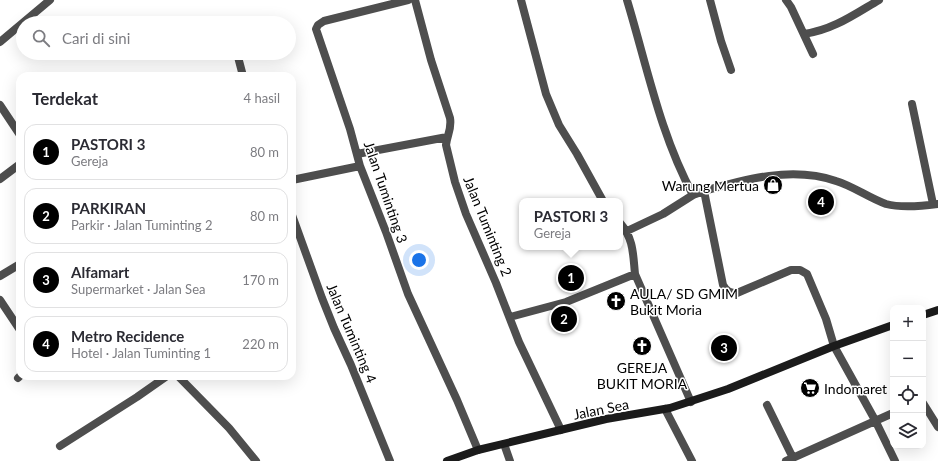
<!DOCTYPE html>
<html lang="id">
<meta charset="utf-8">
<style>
:root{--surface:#fff;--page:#f7f7f7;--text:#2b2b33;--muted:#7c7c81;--line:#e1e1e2;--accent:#000}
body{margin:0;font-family:Lato,sans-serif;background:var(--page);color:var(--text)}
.controls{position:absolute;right:12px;bottom:12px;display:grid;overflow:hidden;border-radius:8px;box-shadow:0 4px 16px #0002}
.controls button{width:36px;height:36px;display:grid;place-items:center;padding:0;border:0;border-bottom:1px solid var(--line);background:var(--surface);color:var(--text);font:20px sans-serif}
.you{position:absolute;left:419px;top:260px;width:14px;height:14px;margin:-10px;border:3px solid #fff;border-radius:50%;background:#1a73e8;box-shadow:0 0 0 6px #1a73e833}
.badge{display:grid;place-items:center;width:26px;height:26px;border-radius:50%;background:var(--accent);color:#fff;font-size:13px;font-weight:700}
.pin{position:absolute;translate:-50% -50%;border:2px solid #fff;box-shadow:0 1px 4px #0006}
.popup{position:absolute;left:519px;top:198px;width:104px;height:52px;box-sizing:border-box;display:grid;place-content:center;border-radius:8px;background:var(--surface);filter:drop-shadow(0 1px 3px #0005);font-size:13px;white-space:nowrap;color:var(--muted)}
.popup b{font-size:15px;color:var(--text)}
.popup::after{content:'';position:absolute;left:50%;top:100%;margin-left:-8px;border:8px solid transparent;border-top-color:var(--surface)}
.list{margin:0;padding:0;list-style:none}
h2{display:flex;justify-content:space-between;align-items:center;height:52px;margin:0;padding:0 16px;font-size:17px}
h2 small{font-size:13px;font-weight:400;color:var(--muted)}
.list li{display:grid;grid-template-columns:26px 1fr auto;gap:12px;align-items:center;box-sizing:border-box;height:56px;margin:0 8px 8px;padding:0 8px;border:1px solid var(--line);border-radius:12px}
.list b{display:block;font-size:15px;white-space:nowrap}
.list p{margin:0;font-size:13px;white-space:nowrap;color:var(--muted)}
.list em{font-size:13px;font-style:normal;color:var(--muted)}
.icon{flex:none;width:22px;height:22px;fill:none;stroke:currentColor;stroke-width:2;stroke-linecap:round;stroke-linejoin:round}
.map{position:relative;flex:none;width:938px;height:461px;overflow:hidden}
.search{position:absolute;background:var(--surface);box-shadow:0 4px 16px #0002;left:16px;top:16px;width:280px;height:44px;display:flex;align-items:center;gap:10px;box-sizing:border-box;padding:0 14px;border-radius:22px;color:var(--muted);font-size:15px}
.panel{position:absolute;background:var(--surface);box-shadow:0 4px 16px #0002;left:16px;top:72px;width:280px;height:308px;border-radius:12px}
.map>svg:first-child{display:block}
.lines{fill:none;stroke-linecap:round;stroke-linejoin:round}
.minor{stroke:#4e4e4e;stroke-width:8}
.secondary{stroke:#1b1b1b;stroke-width:8}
.labels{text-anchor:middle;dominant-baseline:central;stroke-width:3;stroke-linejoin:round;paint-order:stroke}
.poi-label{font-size:14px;fill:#000;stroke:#fff;text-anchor:start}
.street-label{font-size:14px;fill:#000;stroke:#fff}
</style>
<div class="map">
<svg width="938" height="461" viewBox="0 0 938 461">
<rect width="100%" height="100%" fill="#fff"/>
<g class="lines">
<path class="minor" d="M408 0 324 21 318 25 316 29 350 129 360 166 386 232 408 294 457 400 478 450
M415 0 431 60 450 118C452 129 447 135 446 145L455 182 466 214 496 283 519 342 561 430
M521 0 546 94 559 125 577 154 603 201
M627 0C647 66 660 134 693 195L704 191 723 285C727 292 730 293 737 293L791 270H800L807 274 826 319 834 346 875 420 895 461
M710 0 721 41 731 70
M786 0 791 7 813 54
M804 34C833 30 855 14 879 0
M0 42 50 0
M237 53 243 76
M912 104 933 204
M0 105 20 135
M357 154 447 137
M0 179 20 164
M292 180 360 166
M704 191C745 179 793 166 836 181 853 186 869 198 886 204 901 208 923 206 938 204
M292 215 322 298 334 328 351 365 390 461
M620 223C634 239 633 255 635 274L691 402
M627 231 663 214 693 195
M0 276 20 264
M0 300 20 330
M510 317 566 302 635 274
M178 376 229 428 256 461
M18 378 20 376
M923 403 938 427
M767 405 793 458
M665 409 692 461
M504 444 510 461
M60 446 137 397 167 376
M786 461 893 413"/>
<path class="secondary" d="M923 315 938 310
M447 461 478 450 606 419 670 408 728 389 834 346 893 325"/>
</g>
<defs>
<g id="shop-disc" transform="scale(1)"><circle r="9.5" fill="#000" stroke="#fff"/><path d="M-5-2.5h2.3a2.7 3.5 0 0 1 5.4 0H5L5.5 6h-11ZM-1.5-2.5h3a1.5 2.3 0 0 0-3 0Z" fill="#fff"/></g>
<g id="church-disc" transform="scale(1)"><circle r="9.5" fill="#000" stroke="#fff"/><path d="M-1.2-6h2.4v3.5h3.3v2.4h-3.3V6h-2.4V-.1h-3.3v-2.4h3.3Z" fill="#fff"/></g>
<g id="supermarket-disc" transform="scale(1)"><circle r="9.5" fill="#000" stroke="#fff"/><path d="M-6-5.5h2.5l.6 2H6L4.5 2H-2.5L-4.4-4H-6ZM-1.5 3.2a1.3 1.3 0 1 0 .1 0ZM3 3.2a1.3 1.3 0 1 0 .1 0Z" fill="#fff"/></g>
</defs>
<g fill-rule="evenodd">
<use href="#shop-disc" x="773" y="185"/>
<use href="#church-disc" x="616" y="301"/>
<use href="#church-disc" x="642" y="346"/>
<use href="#supermarket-disc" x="810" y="388"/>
</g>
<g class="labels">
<g class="poi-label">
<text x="759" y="185" text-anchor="end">Warung Mertua</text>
<text x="630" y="293">AULA/ SD GMIM<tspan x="630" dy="16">Bukit Moria</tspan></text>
<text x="642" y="367" text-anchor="middle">GEREJA<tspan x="642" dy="16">BUKIT MORIA</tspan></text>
<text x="824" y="388">Indomaret</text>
</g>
<g class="street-label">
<text transform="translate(386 192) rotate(71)">Jalan Tuminting 3</text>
<text transform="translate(488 226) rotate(68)">Jalan Tuminting 2</text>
<text transform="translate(352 333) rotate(67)">Jalan Tuminting 4</text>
<text transform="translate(601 409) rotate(-11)">Jalan Sea</text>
</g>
</g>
</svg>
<div class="controls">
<button>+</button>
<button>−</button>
<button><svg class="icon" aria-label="locate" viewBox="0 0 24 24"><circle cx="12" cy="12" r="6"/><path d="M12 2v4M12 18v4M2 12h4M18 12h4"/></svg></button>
<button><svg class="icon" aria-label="layers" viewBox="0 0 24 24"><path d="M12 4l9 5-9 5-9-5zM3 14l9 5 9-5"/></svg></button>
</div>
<div class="you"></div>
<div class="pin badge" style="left:571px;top:278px">1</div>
<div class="popup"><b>PASTORI 3</b>Gereja</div>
<div class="pin badge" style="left:564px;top:319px">2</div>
<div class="pin badge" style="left:724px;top:348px">3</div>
<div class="pin badge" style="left:821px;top:202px">4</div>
<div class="search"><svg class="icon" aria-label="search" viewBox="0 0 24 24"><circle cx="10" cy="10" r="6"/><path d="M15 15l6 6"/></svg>Cari di sini</div>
<section class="panel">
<h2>Terdekat<small>4 hasil</small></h2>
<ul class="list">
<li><span class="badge">1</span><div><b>PASTORI 3</b><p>Gereja</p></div><em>80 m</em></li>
<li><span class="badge">2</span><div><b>PARKIRAN</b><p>Parkir · Jalan Tuminting 2</p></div><em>80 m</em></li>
<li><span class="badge">3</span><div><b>Alfamart</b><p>Supermarket · Jalan Sea</p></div><em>170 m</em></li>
<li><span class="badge">4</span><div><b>Metro Recidence</b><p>Hotel · Jalan Tuminting 1</p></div><em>220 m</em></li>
</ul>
</section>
</div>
